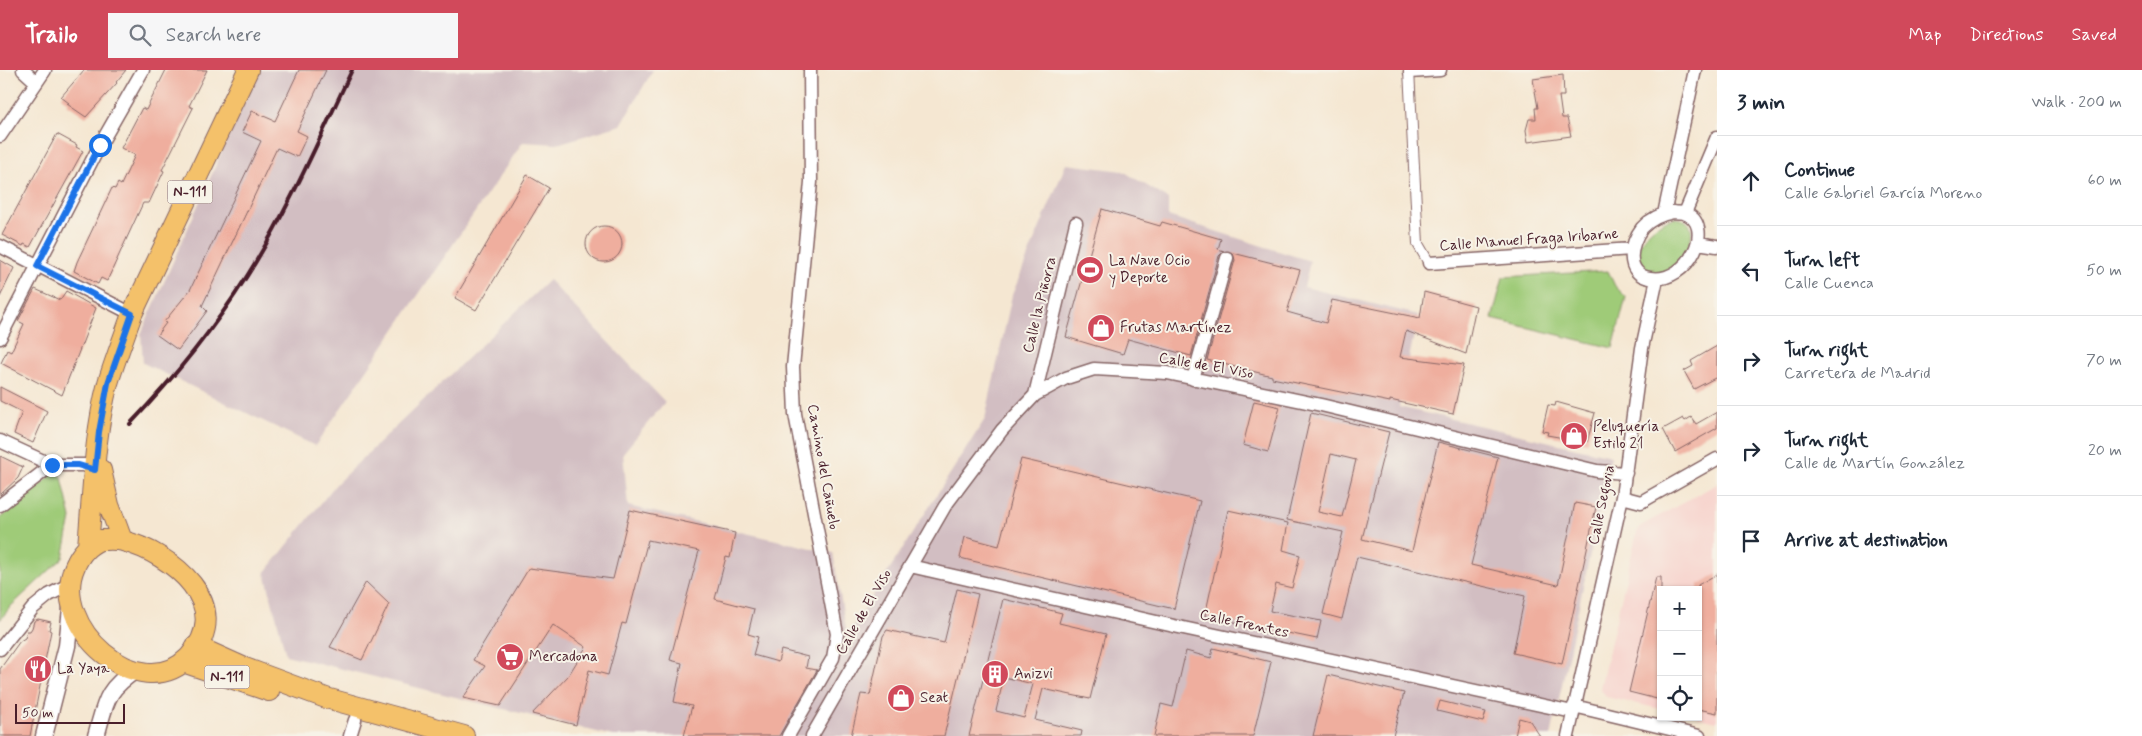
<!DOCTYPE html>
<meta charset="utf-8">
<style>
:root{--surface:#fff;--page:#f6f6f7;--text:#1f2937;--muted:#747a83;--line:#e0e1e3;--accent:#d1495b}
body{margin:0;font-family:Mynerve,sans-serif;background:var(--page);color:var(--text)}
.controls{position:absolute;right:15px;bottom:15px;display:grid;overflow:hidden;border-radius:0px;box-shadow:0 1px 4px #0004}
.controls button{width:45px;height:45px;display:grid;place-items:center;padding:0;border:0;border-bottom:1px solid var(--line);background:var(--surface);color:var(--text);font:25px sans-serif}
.scale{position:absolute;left:15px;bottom:12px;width:110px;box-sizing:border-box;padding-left:5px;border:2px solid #4a1f2b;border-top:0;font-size:14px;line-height:18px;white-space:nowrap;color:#4a1f2b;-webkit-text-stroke:4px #f7f3e8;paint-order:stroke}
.stop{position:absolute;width:15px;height:15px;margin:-11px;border:4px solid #1a73e8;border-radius:50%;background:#fff}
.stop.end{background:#1a73e8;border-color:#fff;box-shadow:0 1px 5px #0008}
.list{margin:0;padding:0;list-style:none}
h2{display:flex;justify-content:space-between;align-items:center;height:65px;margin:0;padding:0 20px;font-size:21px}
h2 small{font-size:16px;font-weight:400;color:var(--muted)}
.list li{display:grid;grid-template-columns:32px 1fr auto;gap:15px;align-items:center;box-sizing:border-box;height:90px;padding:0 20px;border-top:1px solid var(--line)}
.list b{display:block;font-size:19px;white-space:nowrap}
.list p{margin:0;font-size:16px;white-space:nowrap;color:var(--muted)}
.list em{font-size:16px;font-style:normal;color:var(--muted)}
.icon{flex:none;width:28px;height:28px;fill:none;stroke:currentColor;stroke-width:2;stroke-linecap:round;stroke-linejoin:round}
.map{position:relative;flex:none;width:1717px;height:666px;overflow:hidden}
header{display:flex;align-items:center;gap:30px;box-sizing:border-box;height:70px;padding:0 25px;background:var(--accent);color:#fff}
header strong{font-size:24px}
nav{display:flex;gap:28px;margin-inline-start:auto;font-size:18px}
.search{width:350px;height:45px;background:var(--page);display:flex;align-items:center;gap:12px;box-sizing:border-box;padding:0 18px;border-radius:0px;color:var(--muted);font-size:19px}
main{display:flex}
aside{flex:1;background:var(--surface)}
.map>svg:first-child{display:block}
.built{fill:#f7d0ca}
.industrial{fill:#d2bec2}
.green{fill:#9fcb78;stroke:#747552}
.building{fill:#efae9e;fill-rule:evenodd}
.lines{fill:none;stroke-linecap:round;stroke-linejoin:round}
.pedestrian-casing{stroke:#866565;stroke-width:12}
.minor-casing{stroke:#866565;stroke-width:15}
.tertiary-casing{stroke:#866565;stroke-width:19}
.primary-casing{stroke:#866565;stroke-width:22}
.pedestrian{stroke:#fff;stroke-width:10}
.minor{stroke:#fff;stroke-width:12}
.tertiary{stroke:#fff;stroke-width:16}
.primary{stroke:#f4c16a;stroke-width:20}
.rail{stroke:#4a1f2b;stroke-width:4}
.route{stroke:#1a73e8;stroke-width:6}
.labels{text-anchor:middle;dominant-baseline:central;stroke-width:4;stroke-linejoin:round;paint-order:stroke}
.shield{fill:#f7f3e8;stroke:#7e5f64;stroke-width:1}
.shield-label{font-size:14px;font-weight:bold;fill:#4a1f2b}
.street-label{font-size:15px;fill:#4a1f2b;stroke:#f7f3e8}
.poi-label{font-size:15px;fill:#4a1f2b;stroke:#f7f3e8;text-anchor:start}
</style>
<header>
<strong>Trailo</strong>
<div class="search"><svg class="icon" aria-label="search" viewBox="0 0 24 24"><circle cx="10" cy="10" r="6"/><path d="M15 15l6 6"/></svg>Search here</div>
<nav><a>Map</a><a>Directions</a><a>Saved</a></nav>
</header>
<main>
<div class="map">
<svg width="1717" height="666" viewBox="0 0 1717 666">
<rect width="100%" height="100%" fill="#f7f3e8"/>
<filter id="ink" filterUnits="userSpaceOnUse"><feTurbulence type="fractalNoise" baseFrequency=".02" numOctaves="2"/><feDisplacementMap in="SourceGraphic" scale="10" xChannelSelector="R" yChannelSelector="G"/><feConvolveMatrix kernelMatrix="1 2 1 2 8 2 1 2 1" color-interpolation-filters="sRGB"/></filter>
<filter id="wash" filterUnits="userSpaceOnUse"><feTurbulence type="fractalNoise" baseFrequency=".0096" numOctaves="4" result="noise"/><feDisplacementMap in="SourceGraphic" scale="20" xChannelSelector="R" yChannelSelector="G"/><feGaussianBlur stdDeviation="1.12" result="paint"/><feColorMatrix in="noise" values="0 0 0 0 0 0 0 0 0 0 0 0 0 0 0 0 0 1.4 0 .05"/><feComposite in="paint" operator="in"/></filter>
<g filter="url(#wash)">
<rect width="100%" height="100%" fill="#f5e7d2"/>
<path class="built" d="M1717 414V652L1696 647H1698V520H1661V639L1606 627 1600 618 1637 462 1641 456Z"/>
<path class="industrial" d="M258 0H653L621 55 557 74 523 72 315 376 143 293 141 264Z
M1066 94 1123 101 1168 129V146L1310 191 1304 217 1418 245 1399 337 1611 386 1551 666H613L286 585 265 503 337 413 549 210 665 332 623 383 628 436 833 483 847 566 985 349 1012 225Z"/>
<path class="green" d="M1674 148C1710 149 1683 198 1660 203 1655 204 1649 202 1644 201 1626 178 1652 153 1674 148Z
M1608 201 1615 216 1626 227 1613 278 1492 249 1503 207Z
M59 404 62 408 71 448 63 488 11 536 0 550V448L52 405Z"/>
<g id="blocks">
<path class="building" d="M84 0H126L116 12 117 13 86 47 67 34 69 33 61 27Z
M166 0H207L189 36 193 38 162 100 164 101 149 133H143L107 211 101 208 98 214 74 201 77 192 112 118 115 119 118 113 121 115 135 85 121 78 142 38 146 40Z
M299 0H326L297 61 307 66 297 87 277 78 202 236 207 241 178 280 157 265 166 253 164 252 190 220 261 71 242 62 252 41 275 51Z
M1563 5 1564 26H1559L1562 48H1567L1571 66 1528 72 1526 60 1529 49H1536L1535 38H1538L1533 9Z
M57 64 77 75 76 77 83 81 30 177 24 174 23 176 2 165Z
M527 105 549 118 476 240 455 228Z
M1102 139 1160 156 1162 152 1221 169 1218 179 1224 181 1219 186 1191 286 1128 269 1123 284 1066 267Z
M586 174a18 18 0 1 1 36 0a18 18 0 1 1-36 0Z
M1233 183 1300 200 1287 242 1326 253 1332 230 1420 248 1424 222 1476 236 1466 284 1406 261 1400 287 1464 295 1453 344 1390 330V332L1272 308V306L1207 290 1235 190Z
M0 190 14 198 0 227Z
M35 219 60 230 66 221 96 238 62 325 1 293 7 280 11 282 24 254 18 251Z
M1717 276V307L1694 319 1684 301 1693 296 1691 291Z
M0 317 47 341 33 373 14 364 22 342 0 331Z
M1254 331 1280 337 1268 382 1243 375Z
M1556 332 1595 343 1587 372 1547 365 1548 362 1542 361 1548 335 1555 336Z
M1717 342V358L1675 382 1663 359 1683 348 1685 351 1691 347 1696 354Z
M1311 343 1389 362 1362 469 1412 481 1438 372 1498 387 1471 495 1558 515 1575 433 1596 437 1562 594 1513 583 1525 526 1357 487 1342 549 1323 544 1343 462 1287 450ZM1331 384 1356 390 1342 447 1318 442Z
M0 386 23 397 18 408 0 425Z
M1021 389 1200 431 1174 539 960 488 965 467 999 476Z
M630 440 735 463 730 488 726 487 715 529 754 539 748 564 758 567 753 585 778 592 781 580 808 587 806 598 817 600 779 666H684L692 636 674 632 682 593 670 590 699 481 648 470 626 554 622 553 608 605 589 600 576 655 532 644 568 606 586 577 553 555 500 636 463 628 485 596 473 590 529 498 613 509Z
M1228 440 1288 453 1283 480 1300 485 1292 518 1276 514 1270 541 1321 551 1317 569 1205 546Z
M1717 504V643L1698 639V515Z
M1656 507H1661V630L1629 622Z
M366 512 389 534 362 590 330 577Z
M957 519 978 524 944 666H851L861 624 870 625 883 566 887 560 944 573Z
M1003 529 1062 543 1059 553 1106 564 1090 629 1043 619 1035 650 1082 661 1081 666H969ZM1004 607 1033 614 1024 648 996 641Z
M38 549 51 552 49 560 51 561 30 666H0V599L20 571 25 568 27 561H30L32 558 34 551Z
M1213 578 1271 592 1253 666H1154L1161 634 1173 637 1186 581 1211 588Z
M1328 605 1404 623 1393 666H1313Z
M1440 631 1486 642 1483 652 1437 641Z
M1519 648 1530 651 1540 666H1515Z"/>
</g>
</g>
<g filter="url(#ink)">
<use href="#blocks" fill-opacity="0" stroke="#866565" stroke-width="1"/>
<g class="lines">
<g class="pedestrian-casing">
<path id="pedestrian" d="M1409 0 1418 174 1429 193"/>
</g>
<g class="minor-casing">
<path id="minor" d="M23 0 36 12
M1410 2 1440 0
M0 66 45 0
M1673 142C1676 143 1681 142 1684 143 1717 154 1689 214 1650 208 1624 204 1630 173 1642 158 1650 149 1662 144 1673 142Z
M1685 143 1717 67
M1664 144 1695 0
M1698 173 1717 176
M0 176 132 244
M1429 193 1632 179
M0 268 100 75 143 0
M1193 309 1227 188
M1035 325 1076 153
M0 371 52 395H84L98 402
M1622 427 1641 432 1717 389
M0 435 52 395
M910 496 1174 556 1573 642
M0 579 33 538 49 525 70 514
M1574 636 1699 666
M350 666 355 650
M788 666 833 588 837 564 795 344 793 297 811 112 810 0
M812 666 945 436 1002 360 1035 325 1066 308 1094 299 1167 303 1321 335 1597 401 1626 403
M1568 666 1622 427 1642 278 1657 209"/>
</g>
<g class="tertiary-casing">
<path id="tertiary" d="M44 666 67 576 71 538
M96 666C106 632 105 620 136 600"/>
</g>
<g class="primary-casing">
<path id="primary" d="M101 400 109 435 122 470
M100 470C107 470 116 469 123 471 171 483 237 536 189 587 140 638 48 556 75 496 81 483 87 476 100 470Z
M88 476C93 422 94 365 108 313 115 290 124 267 132 244L248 0
M196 576 245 598 326 628 464 666
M183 592 269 621"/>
</g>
<use href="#pedestrian" class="pedestrian"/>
<use href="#minor" class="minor"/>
<use href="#tertiary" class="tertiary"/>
<use href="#primary" class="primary"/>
<path class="rail" d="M130 354C174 308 213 260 247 206 288 141 319 69 352 0"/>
</g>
</g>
<g class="lines" filter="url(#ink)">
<path class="route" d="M52 395H78L95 400 99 362 108 313 132 244 37 196 100 75"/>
</g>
<defs>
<g id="stadium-disc" transform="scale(1.4375)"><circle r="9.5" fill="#d1495b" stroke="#f7f3e8"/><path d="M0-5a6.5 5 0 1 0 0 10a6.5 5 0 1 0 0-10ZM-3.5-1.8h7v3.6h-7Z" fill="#fff"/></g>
<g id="shop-disc" transform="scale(1.4375)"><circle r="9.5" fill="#d1495b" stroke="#f7f3e8"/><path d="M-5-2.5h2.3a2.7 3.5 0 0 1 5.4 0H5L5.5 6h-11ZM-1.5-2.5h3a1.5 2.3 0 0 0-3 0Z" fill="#fff"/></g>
<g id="supermarket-disc" transform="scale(1.4375)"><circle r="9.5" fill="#d1495b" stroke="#f7f3e8"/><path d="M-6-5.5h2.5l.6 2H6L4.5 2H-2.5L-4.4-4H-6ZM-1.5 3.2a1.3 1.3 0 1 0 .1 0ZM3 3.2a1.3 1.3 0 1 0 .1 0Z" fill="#fff"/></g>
<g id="restaurant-disc" transform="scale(1.4375)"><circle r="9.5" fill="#d1495b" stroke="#f7f3e8"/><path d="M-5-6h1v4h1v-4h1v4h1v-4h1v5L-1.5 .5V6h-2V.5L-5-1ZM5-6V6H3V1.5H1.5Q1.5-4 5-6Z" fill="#fff"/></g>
<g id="building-disc" transform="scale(1.4375)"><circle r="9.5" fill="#d1495b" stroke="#f7f3e8"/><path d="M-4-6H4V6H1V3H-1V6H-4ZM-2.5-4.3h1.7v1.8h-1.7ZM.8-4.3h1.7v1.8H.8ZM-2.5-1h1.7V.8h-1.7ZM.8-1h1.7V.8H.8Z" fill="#fff"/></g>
</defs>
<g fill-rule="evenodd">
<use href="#stadium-disc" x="1090" y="200"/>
<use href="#shop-disc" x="1101" y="258"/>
<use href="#shop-disc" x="1574" y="366"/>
<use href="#supermarket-disc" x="510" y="587"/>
<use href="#restaurant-disc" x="38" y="599"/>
<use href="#building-disc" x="995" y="604"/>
<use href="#shop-disc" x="901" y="628"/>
</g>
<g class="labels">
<g class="shield">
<rect x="167.5" y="110.5" width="45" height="23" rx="4"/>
<rect x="204.5" y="595.5" width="45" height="23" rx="4"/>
</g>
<g class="shield-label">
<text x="190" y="122">N-111</text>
<text x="227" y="607">N-111</text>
</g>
<g class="street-label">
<text transform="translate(1529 170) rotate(-4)">Calle Manuel Fraga Iribarne</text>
<text transform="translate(1040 235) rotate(-76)">Calle la Piñorra</text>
<text transform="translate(1206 296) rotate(10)">Calle de El Viso</text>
<text transform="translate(823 397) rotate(80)">Camino del Cañuelo</text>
<text transform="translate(1602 435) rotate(-78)">Calle Segovia</text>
<text transform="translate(864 542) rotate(-60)">Calle de El Viso</text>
<text transform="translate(1244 554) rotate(12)">Calle Frentes</text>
</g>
<g class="poi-label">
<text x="1109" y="191">La Nave Ocio<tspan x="1109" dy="17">y Deporte</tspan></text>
<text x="1120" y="258">Frutas Martínez</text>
<text x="1593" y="357">Peluquería<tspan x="1593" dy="17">Estilo 21</tspan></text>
<text x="529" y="587">Mercadona</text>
<text x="57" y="599">La Yaya</text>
<text x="1014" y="604">Anizvi</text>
<text x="920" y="628">Seat</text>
</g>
</g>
</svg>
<div class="controls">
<button>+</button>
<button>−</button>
<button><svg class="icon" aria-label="locate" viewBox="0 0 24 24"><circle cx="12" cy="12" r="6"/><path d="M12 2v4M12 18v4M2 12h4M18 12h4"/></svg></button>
</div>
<div class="scale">50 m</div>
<div class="stop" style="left:100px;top:75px"></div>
<div class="stop end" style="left:52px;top:395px"></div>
</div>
<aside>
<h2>3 min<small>Walk · 200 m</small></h2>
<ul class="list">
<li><svg class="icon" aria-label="ahead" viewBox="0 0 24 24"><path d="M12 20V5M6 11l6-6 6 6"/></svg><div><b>Continue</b><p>Calle Gabriel García Moreno</p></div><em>60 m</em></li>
<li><svg class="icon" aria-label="left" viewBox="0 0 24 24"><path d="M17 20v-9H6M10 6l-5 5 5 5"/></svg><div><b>Turn left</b><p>Calle Cuenca</p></div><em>50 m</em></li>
<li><svg class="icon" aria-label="right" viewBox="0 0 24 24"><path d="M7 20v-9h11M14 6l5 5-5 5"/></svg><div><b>Turn right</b><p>Carretera de Madrid</p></div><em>70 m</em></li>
<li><svg class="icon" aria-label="right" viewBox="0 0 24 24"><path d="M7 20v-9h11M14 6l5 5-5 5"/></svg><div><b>Turn right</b><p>Calle de Martín González</p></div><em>20 m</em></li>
<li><svg class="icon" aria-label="arrive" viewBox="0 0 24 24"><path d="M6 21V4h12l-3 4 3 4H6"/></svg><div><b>Arrive at destination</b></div></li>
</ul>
</aside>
</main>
